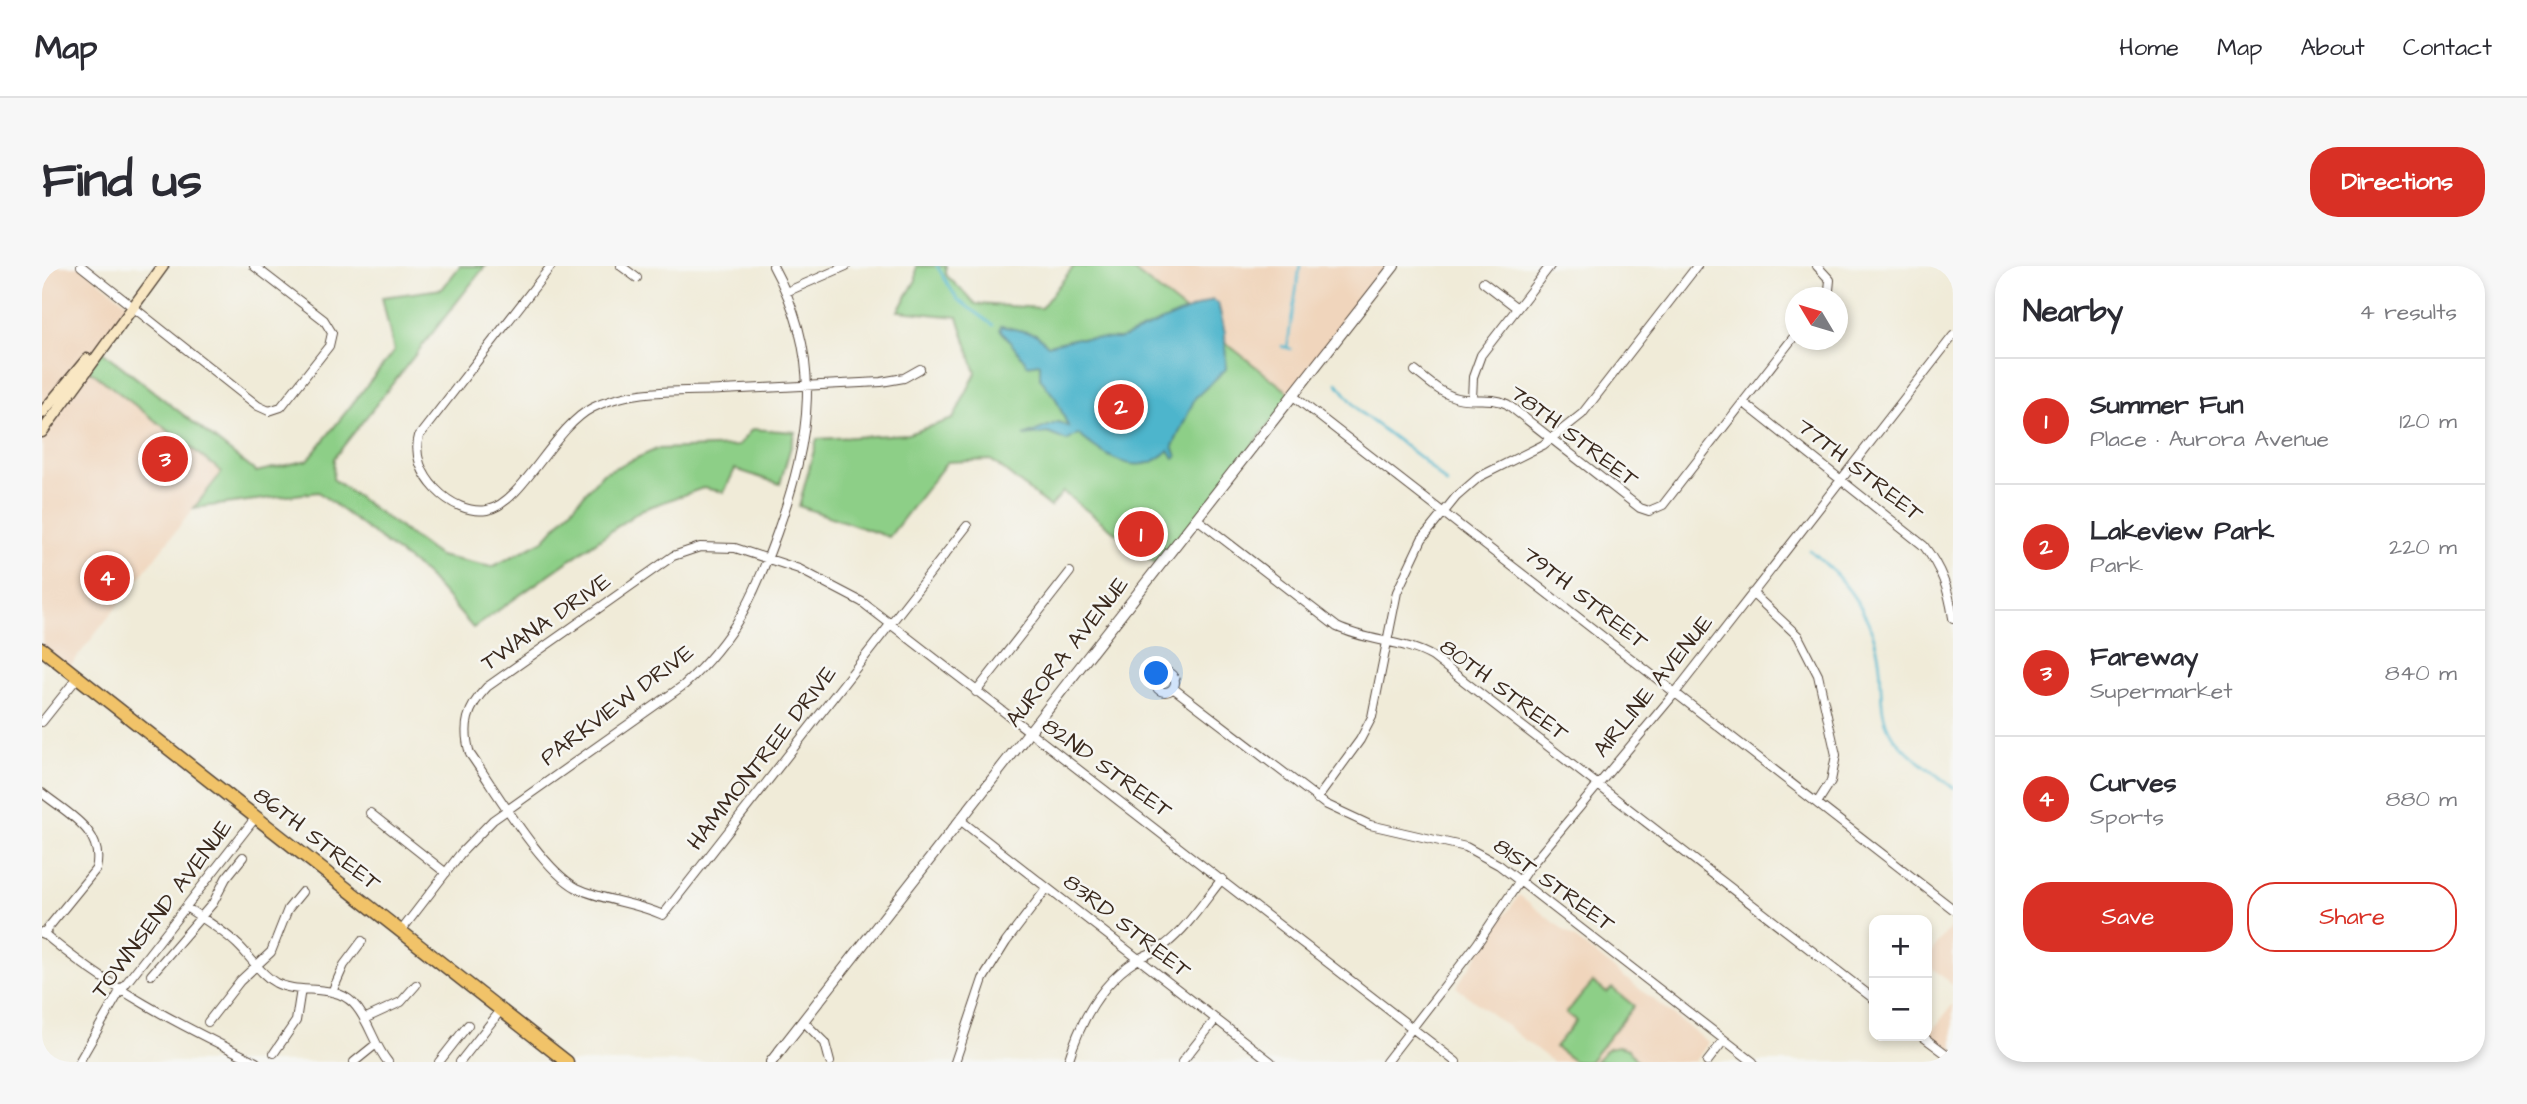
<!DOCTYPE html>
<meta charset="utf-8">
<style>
:root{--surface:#fff;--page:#f7f7f7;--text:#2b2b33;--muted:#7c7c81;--line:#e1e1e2;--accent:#d93025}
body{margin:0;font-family:"Architects Daughter",sans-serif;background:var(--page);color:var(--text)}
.controls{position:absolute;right:21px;bottom:21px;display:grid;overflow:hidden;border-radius:14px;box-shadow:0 4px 10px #0003}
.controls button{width:63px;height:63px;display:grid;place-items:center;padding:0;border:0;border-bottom:2px solid var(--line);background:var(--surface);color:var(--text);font:35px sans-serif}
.compass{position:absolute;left:1743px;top:21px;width:63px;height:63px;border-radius:50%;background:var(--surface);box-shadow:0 4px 10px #0003;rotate:308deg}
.you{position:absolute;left:1115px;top:408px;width:24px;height:24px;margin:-18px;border:5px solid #fff;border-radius:50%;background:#1a73e8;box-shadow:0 0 0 10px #1a73e833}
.badge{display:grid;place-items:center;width:46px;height:46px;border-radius:50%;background:var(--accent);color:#fff;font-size:23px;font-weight:700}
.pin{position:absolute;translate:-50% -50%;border:4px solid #fff;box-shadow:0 2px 7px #0006}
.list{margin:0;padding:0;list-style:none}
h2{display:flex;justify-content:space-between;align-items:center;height:91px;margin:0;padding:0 28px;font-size:30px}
h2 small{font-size:23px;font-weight:400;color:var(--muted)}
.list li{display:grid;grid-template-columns:46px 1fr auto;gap:21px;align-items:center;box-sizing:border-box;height:126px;padding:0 28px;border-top:2px solid var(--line)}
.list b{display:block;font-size:26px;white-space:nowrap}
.list p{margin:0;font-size:23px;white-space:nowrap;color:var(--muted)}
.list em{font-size:23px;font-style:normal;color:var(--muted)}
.actions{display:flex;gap:14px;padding:21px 28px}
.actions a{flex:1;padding:16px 0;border:2px solid var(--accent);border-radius:28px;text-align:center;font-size:24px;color:var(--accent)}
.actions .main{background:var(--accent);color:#fff}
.map{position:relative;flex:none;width:1911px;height:796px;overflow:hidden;border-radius:28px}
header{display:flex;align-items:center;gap:42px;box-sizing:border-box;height:98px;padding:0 35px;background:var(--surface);border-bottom:2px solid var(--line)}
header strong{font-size:33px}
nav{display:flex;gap:38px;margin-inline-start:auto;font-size:24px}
.intro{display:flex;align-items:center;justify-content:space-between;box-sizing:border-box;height:168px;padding:0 42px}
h1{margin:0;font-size:49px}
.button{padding:18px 32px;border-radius:28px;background:var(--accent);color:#fff;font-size:24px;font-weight:700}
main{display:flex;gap:42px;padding:0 42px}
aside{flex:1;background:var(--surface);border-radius:28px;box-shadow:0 4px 10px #0003}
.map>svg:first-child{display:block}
.built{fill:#f0d5bc}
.green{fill:#8dcf87;stroke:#647c52;stroke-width:2}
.water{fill:#4db5cc;stroke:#447075;stroke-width:2}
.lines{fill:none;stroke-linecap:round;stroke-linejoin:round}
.stream{stroke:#4db5cc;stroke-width:2.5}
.minor-casing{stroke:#56473a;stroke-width:10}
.tertiary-casing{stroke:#56473a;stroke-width:12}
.secondary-casing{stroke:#56473a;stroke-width:13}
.primary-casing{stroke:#56473a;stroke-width:15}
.minor{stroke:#fff;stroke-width:8}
.tertiary{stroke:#fff;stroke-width:10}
.secondary{stroke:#f9e7c3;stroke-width:10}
.primary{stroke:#f1c369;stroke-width:12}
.labels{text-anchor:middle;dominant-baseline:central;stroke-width:5;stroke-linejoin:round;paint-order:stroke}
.street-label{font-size:23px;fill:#3b2a1e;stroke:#f6f6f2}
</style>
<header>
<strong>Map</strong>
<nav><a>Home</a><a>Map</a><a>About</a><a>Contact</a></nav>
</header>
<div class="intro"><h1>Find us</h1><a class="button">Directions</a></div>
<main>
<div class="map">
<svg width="1911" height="796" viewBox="0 0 1911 796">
<rect width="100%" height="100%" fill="#f6f6f2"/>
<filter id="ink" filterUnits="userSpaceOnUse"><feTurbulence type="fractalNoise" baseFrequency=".0143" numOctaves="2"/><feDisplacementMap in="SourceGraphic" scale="14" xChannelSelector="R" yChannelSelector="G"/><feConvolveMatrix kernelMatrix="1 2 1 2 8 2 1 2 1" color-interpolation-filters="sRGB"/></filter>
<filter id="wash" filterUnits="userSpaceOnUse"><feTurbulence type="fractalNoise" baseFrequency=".00686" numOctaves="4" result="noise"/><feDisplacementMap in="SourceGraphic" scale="28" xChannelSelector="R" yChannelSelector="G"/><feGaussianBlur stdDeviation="1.57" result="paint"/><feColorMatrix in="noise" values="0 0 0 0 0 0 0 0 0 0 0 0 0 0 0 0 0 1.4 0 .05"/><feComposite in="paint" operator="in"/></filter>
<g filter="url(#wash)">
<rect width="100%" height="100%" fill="#f0ebd8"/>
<path class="built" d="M0 0H39L90 41 0 147Z
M1086 0H1352L1250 129Z
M46 103 180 206 26 403 0 383V166Z
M1477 629 1667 777 1652 796H1511L1414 721Z
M1911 658V719L1885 698V691Z
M1911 738V793L1884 773Z"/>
<path class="green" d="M418 0H443L292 192 291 213 397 290 450 301 502 274 561 207 615 183 696 180 710 163 753 166 738 218 693 203 682 226 661 222 599 244 431 362 383 307 276 226 152 242 180 206 46 103 60 85 214 206 266 194 352 85 340 31 400 23Z
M874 0H904V9L934 38 999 42 1032 0H1086L1250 129 1117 300 1021 226 1008 241 949 194 905 196 847 271 757 240 775 173 866 168 911 153 934 107 916 51 856 45 874 14Z
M1551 716 1565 727 1570 722 1592 740 1547 796H1533L1513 781 1534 755 1524 747Z
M1576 780 1587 783 1595 796H1553L1566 782Z"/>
<path class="water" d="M1170 34 1176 37 1183 67 1184 103 1153 132 1131 180 1135 191 1132 192 1127 184C1097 215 1062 190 1036 168L1025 175 1006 167 982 170 1016 156 1026 160 1014 133 998 112V97L986 99 958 63 959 60 994 68 1006 79 1035 72 1078 73Z"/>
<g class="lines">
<path class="stream" d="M895 0 915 33 951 59
M1240 80 1249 83
M1245 82 1258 0
M1295 117 1319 147 1380 193 1405 218
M1768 284C1804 314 1834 353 1838 401 1840 424 1837 449 1850 469 1857 482 1897 510 1911 522"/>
</g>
</g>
<g filter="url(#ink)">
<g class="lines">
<g class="minor-casing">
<path id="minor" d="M39 0 216 140 227 145 239 141 287 80 290 67 282 54 212 0
M509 0 377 170C366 207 410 250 445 244 480 238 512 161 550 142 589 122 637 126 680 124 733 121 786 119 839 116L862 112 878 103
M579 0 595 12
M1775 0 1788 14 1787 24 1782 32
M1441 16 1475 42
M744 26 804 0
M1373 105C1386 115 1399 128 1416 132 1433 136 1448 130 1465 138L1598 242 1607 245 1621 239 1754 68
M1250 129 1911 643
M1430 133 1431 111 1439 89 1508 0
M1701 136 1882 280C1899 302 1907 324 1911 352
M1154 252 1295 361C1326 376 1362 374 1391 391L1832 733
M925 260 621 649C593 636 562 635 535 622 499 603 453 523 428 488 420 460 425 442 445 421L631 290 658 281 693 282 757 303 820 336 1414 796
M1710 327 1756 370 1776 409 1794 489 1789 515 1775 537
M1113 416a10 10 0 1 1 20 0a10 10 0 1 1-20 0Z
M1131 422 1283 538 1328 559 1424 581 1457 599 1711 796
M934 426 1028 306
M0 456 36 411
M0 527C26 548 63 565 54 603L1 668
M1275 533 1318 474 1330 451 1355 326 1380 273 1414 231 1437 211 1501 179 1540 148 1655 0
M328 547 404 607
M918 554 1229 796
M144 641C161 653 181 664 196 679 209 691 218 708 234 717 258 729 291 717 311 737 327 753 331 778 346 796
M359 665 419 587 451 554 642 419C693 372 712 331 735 267 769 171 782 93 731 0
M0 666C65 722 138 759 214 796
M109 709 171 637 184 612 201 591
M290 726 302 699 320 675
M322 753 359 736 374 719
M761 755 783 777 788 796
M166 756 198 715 229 686 246 643 260 626
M1880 770 1911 793
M232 787 254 755 259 723
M37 796 78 725 214 551
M312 796 333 779
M397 796 426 759
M418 796 459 744
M913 796 941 713 964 676 1005 622
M1026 796C1038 756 1058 717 1095 694 1104 688 1115 686 1123 679 1146 661 1162 635 1180 613
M1140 796 1174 753
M1344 796 1435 678 1485 604 1633 427 1911 70
M1665 796 1682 774"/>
</g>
<g class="tertiary-casing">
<path id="tertiary" d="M729 796 1352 0"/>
</g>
<g class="secondary-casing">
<path id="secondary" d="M0 147 45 93
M0 166 121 0"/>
</g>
<g class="primary-casing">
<path id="primary" d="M0 383 525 796"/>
</g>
<use href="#minor" class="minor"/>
<use href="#tertiary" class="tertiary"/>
<use href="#secondary" class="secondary"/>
<use href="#primary" class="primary"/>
</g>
</g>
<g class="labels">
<g class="street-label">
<text transform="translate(1532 170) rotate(37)">78TH STREET</text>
<text transform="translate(1818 204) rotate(38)">77TH STREET</text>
<text transform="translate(1543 332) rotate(38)">79TH STREET</text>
<text transform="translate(504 356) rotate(-35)">TWANA DRIVE</text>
<text transform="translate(1025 386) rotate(-52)">AURORA AVENUE</text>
<text transform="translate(1611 420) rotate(-51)">AIRLINE AVENUE</text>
<text transform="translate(1462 424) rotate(37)">80TH STREET</text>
<text transform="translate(575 439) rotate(-37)">PARKVIEW DRIVE</text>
<text transform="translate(720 492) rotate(-52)">HAMMONTREE DRIVE</text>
<text transform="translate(1065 502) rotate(36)">82ND STREET</text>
<text transform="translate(275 573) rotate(38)">86TH STREET</text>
<text transform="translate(1512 619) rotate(36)">81ST STREET</text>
<text transform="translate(120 643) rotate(-53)">TOWNSEND AVENUE</text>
<text transform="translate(1085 660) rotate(38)">83RD STREET</text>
</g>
</g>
</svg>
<div class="controls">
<button>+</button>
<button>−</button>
</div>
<svg class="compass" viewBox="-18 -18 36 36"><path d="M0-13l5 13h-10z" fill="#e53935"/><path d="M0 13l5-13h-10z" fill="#7c7c81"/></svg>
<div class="you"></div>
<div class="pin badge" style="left:1099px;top:268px">1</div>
<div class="pin badge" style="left:1079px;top:141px">2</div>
<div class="pin badge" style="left:123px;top:193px">3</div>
<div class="pin badge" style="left:65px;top:312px">4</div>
</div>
<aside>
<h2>Nearby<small>4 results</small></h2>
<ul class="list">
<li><span class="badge">1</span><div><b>Summer Fun</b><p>Place · Aurora Avenue</p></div><em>120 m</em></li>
<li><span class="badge">2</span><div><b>Lakeview Park</b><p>Park</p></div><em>220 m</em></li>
<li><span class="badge">3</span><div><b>Fareway</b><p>Supermarket</p></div><em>840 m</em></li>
<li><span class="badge">4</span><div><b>Curves</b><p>Sports</p></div><em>880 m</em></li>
</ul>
<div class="actions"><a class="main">Save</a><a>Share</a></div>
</aside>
</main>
